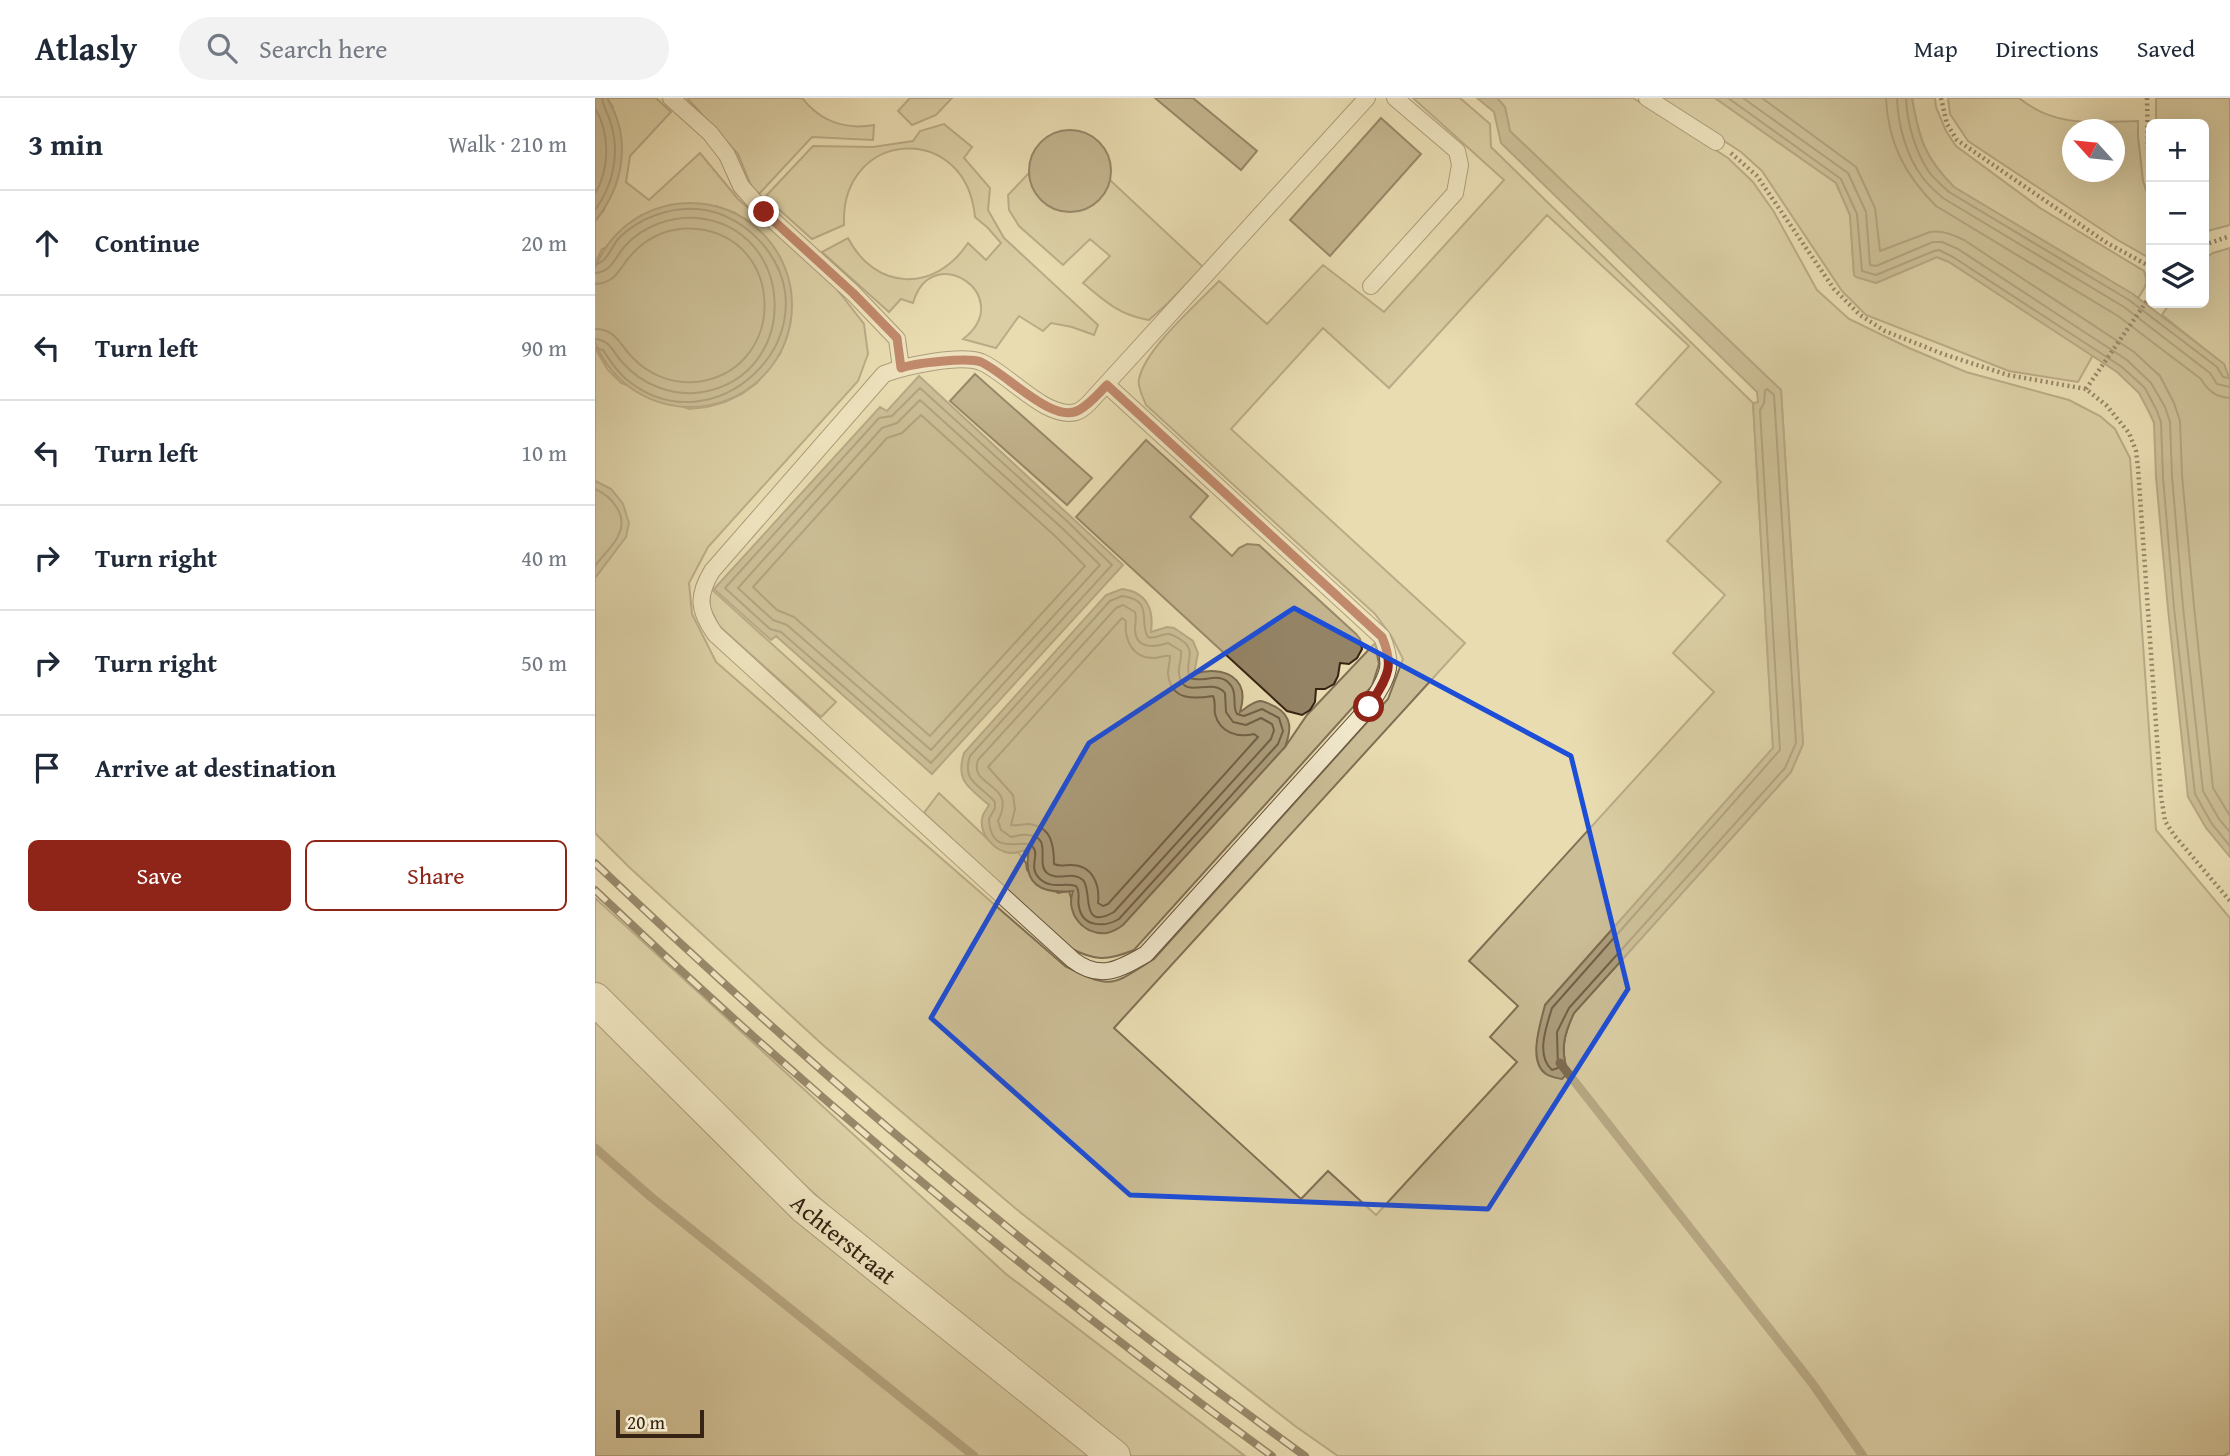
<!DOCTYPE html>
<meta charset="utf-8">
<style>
:root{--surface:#fff;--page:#f2f2f3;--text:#1f2937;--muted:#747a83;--line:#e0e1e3;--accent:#8f2418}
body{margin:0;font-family:"Gentium Book Plus",serif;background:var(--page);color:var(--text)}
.controls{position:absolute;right:21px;top:21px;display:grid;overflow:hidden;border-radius:10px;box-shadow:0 7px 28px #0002}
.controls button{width:63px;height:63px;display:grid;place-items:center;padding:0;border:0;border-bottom:2px solid var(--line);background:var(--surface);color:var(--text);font:35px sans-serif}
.compass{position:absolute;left:1467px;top:21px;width:63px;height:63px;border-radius:50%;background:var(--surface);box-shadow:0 7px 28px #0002;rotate:297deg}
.scale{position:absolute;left:21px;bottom:18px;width:88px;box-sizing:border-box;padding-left:7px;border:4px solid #372313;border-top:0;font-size:19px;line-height:24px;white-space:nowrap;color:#372313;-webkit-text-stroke:5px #f1e8cc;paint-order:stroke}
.stop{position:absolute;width:21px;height:21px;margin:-16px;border:5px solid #8f2418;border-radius:50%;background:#fff}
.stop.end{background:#8f2418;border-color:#fff;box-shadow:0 2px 7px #0008}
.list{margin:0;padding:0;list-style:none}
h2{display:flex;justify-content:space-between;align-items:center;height:91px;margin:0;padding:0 28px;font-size:30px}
h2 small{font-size:23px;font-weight:400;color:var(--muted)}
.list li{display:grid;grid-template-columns:46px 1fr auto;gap:21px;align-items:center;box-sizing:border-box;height:105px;padding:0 28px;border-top:2px solid var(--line)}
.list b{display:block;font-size:26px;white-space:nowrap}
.list em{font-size:23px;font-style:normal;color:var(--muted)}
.actions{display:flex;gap:14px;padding:21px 28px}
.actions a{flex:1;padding:16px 0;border:2px solid var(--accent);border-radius:10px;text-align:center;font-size:24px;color:var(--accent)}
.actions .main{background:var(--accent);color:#fff}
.icon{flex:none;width:38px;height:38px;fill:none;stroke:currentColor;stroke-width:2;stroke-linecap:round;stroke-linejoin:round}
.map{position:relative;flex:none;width:1635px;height:1358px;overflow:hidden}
header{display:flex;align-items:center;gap:42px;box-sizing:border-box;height:98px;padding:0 35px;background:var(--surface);border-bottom:2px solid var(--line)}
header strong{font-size:33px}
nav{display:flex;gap:38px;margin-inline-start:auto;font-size:24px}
.search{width:490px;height:63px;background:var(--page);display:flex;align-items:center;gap:18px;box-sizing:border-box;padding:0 24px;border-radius:38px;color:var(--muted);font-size:26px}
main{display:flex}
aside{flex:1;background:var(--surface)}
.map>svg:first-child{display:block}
.green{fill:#cbbd96;stroke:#817054;stroke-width:2;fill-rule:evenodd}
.water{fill:#ac9d7b;stroke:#7d6c51;stroke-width:2}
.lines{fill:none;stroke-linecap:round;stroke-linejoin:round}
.shore{stroke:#726047;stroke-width:2}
.stream{stroke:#7d6c51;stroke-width:9}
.building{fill:#948365;stroke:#372313;stroke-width:2}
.service-casing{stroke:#64513a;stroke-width:18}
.minor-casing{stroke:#64513a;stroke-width:34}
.path{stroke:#372313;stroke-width:4.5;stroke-dasharray:2 3.5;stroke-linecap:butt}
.service{stroke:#f1e8cc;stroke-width:16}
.minor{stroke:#f1e8cc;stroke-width:32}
.rail-casing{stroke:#372313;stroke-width:8}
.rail{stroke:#f1e8cc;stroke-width:5;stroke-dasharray:16;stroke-linecap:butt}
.route{stroke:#8f2418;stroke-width:9}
.marked{fill:none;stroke:#1d4ed8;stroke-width:5;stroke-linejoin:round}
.labels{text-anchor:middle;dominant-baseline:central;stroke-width:5;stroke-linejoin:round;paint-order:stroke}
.street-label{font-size:24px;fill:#372313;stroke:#f1e8cc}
</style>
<header>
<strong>Atlasly</strong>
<div class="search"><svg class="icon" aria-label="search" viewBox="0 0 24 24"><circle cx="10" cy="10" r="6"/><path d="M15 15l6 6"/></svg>Search here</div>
<nav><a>Map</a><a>Directions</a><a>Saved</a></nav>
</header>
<main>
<aside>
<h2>3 min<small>Walk · 210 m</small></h2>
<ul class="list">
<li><svg class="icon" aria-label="ahead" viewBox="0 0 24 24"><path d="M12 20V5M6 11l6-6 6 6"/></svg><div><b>Continue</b></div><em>20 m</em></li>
<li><svg class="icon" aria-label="left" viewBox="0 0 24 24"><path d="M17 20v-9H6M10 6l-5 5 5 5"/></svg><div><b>Turn left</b></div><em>90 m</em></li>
<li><svg class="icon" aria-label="left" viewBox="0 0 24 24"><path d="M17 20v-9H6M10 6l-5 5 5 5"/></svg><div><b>Turn left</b></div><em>10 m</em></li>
<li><svg class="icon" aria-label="right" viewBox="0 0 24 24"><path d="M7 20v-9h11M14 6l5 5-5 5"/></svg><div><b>Turn right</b></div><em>40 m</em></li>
<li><svg class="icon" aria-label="right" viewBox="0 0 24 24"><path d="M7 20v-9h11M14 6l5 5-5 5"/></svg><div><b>Turn right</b></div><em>50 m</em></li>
<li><svg class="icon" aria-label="arrive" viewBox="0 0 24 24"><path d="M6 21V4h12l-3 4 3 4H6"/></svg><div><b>Arrive at destination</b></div></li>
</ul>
<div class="actions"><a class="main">Save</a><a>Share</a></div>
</aside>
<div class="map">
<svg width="1635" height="1358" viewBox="0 0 1635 1358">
<rect width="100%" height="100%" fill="#e9dcb1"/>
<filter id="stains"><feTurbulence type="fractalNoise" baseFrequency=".00286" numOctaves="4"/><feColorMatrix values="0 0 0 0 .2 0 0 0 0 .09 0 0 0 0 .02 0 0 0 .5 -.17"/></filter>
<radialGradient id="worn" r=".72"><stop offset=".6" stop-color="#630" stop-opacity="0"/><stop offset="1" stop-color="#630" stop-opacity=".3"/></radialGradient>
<path class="green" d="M12 0H61L76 14 35 58 31 84 54 102 105 55 143 101 233 180 269 226 273 256 263 283 113 449 94 485 97 516 121 564 470 868C517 892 516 888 559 861L793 601 808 561 797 539 780 516 551 307C548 299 542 289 544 281 550 251 602 206 624 183L672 226 728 167 789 214 909 82 818 0H865L895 26 896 49 1158 305 1178 650 950 907 973 975C965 952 969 936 979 915L1196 674 1208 646 1186 292 915 33 910 9 902 0H1038L1133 60 1158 84 1179 114 1222 192 1254 221 1314 250 1371 274 1474 302 1505 318 1520 331 1535 360 1561 732 1635 820V1354L1629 1358H743L700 1328 426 1115 229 948 34 769 0 735V480L13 461 28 406 16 391 0 383V250L13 272 26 285 94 311 112 309 130 304 147 296 162 285 185 256 192 239 196 221 155 124 138 114 121 108 7 151 0 165V123L9 112 18 9ZM952 117 1094 248 1041 306 1126 384 1072 443 1130 497 1078 555 1119 594 874 863 923 908 895 939 922 964 781 1117 733 1073 706 1101 519 930 870 545 636 331 728 230 794 290Z
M92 0H207C226 24 250 32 279 27L278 42 217 39 164 96 156 88 143 56Z
M315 0H357L341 17 317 27 303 13Z
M1063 0H1120L1241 85 1255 117 1259 177 1281 185 1342 159 1354 164 1498 257 1483 284 1414 273 1271 217 1247 193 1167 73 1146 54Z
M1317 0H1340L1341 9 1351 33 1361 48 1445 110 1549 173C1554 185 1550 190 1543 200L1359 89C1329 59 1324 40 1317 0Z
M1353 0H1424C1461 30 1499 24 1543 23V38L1548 83 1556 106V161L1521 141 1373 43 1355 16ZM1478 32H1520V74H1478Z
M1561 0H1635V127L1609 134V26H1561Z
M349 26 377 49 369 60 395 90 393 112 409 140 503 227 499 237 477 229 456 225 448 233 424 218 401 250 368 241C423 199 337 140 318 205L306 201 294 214 227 154 253 140C280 193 340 195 373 145L391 162 406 145 393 130 380 119C371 22 245 31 249 127L217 141 170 99 218 48 278 49 318 43 325 33Z
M434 75C440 123 501 127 515 82L608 169 573 205 554 222C526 218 509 203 488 185L515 158 495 141 468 167 424 128 414 112 413 97Z
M1635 150V282L1629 266 1567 217 1575 205H1609V161L1618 155Z
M114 489 241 604 226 619 124 528 115 510Z
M780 545 784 566 777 588 539 852C512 863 500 863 475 850L329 715 344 695 402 750 415 755 423 754 431 765 432 772 463 795 474 793C482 815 471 814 494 832L690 649 712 617Z
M0 800 411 1176 650 1358H533L295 1164 166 1048 0 888Z
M0 914 508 1358H0Z"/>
<path class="water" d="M0 0H12C37 40 29 88 0 123Z
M882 0H902L910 9 915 33 1186 292 1208 646 1196 674 979 915C969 936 965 952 973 975L967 981C962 980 955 979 951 976 932 963 946 924 950 907L1178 650 1158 305 1163 304 1162 294 906 45 899 14Z
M1120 0H1317C1324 40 1329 59 1359 89L1538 196 1629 266 1635 282V759L1611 730 1593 699 1573 511 1561 379 1559 325 1555 316 1544 295 1522 274 1354 164 1342 159 1281 185 1261 179 1259 177 1255 117 1241 85Z
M-7 207a102 102 0 1 1 204 0a102 102 0 1 1-204 0Z
M324 278 528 467 337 676 181 538 176 542 119 491 285 309 292 313Z
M0 383 16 391 28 406 34 425 31 439 0 480Z
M527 491C552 494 559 511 556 534L572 529 579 530 598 543 603 555 599 576C628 567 656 579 645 614 651 610 657 604 665 603 670 603 676 607 681 609 698 619 696 633 690 649L528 827C524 830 517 834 512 835 488 838 470 814 478 793 446 796 427 787 434 751 428 753 422 755 416 755 400 754 382 735 388 717 389 714 392 711 394 707 374 689 360 684 369 655L511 497Z"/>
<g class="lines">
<path class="shore" d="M1133 0 1246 81 1262 116 1267 173 1281 177 1339 153 1344 152 1358 159 1527 269 1550 290 1562 313 1566 324 1568 379 1579 510 1600 696 1617 726 1635 748
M1148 0 1253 75 1271 114 1275 167 1281 168 1338 144H1347L1363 151 1532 262 1556 285 1570 309 1575 324 1577 378 1588 509 1608 693 1624 721 1635 734
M1167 0 1261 69 1280 110 1285 153 1335 134C1348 132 1358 137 1369 142L1539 254 1565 278 1579 305 1585 323 1587 377 1599 508 1618 690 1635 718
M1291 0C1293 45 1310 77 1341 108L1523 218 1606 281C1613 293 1621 299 1635 300
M1302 0C1303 27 1311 58 1328 80 1333 87 1341 94 1348 100L1529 209 1615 275 1622 286 1635 289
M1311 0C1312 25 1320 53 1334 74 1339 81 1347 87 1354 94L1534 202 1622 269 1628 279 1635 280
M0 10C15 35 15 70 0 96
M0 112C18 88 25 55 16 26 14 17 8 9 7 0
M0 166C12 165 16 149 24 140 44 120 74 109 102 111 129 113 153 128 170 149 240 238 118 354 31 281 21 273 15 262 8 252L0 250
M0 175C17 174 20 159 30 148 48 128 76 118 102 120 202 130 207 276 108 294 78 299 47 287 27 264 18 254 15 242 0 241
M0 186C23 185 25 167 39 154 55 137 79 128 102 131 189 140 193 266 108 283 81 288 54 278 36 258 24 245 20 231 0 231
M325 290 473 424 517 467 336 665 186 534 175 531 130 490 284 320 297 318Z
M1172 291 1179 297 1201 645 1190 670 974 910 962 934 963 970 957 972C940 957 952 927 957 910L1185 652 1165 312 1169 305 1170 293Z
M325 302 467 430 505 467 336 652 192 527 178 522 143 490 287 330 302 325Z
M326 317 460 438 490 468 335 638 199 519 182 512 158 489 292 340 307 335Z
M0 391C16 398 33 417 24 436 20 447 7 458 0 468
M527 498C560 502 543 524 553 539 561 542 566 535 574 536 579 537 585 541 589 544 602 555 588 567 595 580 609 586 626 571 637 589 642 598 637 608 642 616L649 618 667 611 684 620 688 633 683 646 524 821C510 829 488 830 484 809 482 801 486 795 481 788 468 784 456 792 444 780 433 769 445 757 438 749 430 738 396 762 394 721L400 710V704C386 687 366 684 375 658L515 503Z
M528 507 540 514C542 521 540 525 540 532 541 552 560 549 573 545L586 553C587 561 583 568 584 576 588 604 617 578 630 595L631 614 638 624 651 627 666 620 677 626 679 632 676 641 519 814C484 834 498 792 488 782 477 772 463 784 452 775 440 765 459 738 432 737 427 736 422 738 416 739L406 732 403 723C423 684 373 690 383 662L521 510Z
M527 520 531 523C529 541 537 560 558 560 565 560 569 557 575 558 575 564 573 570 573 576 576 603 599 601 618 598 621 604 619 609 620 616 625 635 643 640 659 636L663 639 513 806 508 808 503 805C505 787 498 767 476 767 469 767 465 769 459 766 459 748 457 728 433 726 427 726 422 728 416 727L420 711 418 697 393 669Z"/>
<path class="stream" d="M965 965 1217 1285 1268 1358
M0 1050 56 1099 379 1358"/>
</g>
<path class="building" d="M560 0H598L662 53 646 72Z
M786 20 826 56 735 158 695 122Z
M434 73a41 41 0 1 1 82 0a41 41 0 1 1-82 0Z
M380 276 497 380 472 407 355 303Z
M551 342 613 398 595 419 637 458 644 450 652 446 664 447 761 536 765 541 767 551 762 560 754 566 745 565 743 578 739 586 730 591H721L720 604 715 612 707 617 692 613 481 419Z"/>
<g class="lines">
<g class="service-casing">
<path id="service" d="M76 0 115 35 132 57 146 88 169 114 258 195 302 241 306 270
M1052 0 1121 44
M776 188 860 95 865 67 862 53 800 0
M512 287 787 539C801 572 790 581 774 609L551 856C525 871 505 883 478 862L120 536C103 512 102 498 117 473L289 276C310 268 365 256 386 264 413 275 451 322 481 314 485 313 491 308 494 305L772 0"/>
</g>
<g class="minor-casing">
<g id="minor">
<path id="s1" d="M0 901 209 1109 519 1358"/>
</g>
</g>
<path class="path" d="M1346 0 1352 26 1362 42 1512 145 1556 169
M1552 0 1553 52 1556 67
M1136 55 1162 78 1239 191 1265 217 1290 233 1348 256 1413 277 1491 291 1512 308 1534 335 1541 353 1543 370 1566 698 1570 723 1579 737 1635 803
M1609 147 1635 138
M1491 291 1556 197"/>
<use href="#service" class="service"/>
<use href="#minor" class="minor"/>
<g class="rail-casing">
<path id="rail" d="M0 765C223 978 460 1177 710 1358
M0 792C213 995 440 1185 677 1358"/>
</g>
<use href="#rail" class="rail"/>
</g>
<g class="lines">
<path class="route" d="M169 114 258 195 302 240 306 270C320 265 373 259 386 264 411 275 458 327 484 312 495 306 503 296 512 287L787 539C801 572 790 581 774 609"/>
</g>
<path d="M0 0H1635V1358H0ZM699 510 976 658 1033 891 893 1111 535 1097 336 920 494 645Z" fill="#e9dcb1" fill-opacity=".55" fill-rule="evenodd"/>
<path class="marked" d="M699 510 976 658 1033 891 893 1111 535 1097 336 920 494 645Z"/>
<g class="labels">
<g class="street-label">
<text stroke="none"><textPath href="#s1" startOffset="346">Achterstraat</textPath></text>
</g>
</g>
<rect width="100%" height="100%" filter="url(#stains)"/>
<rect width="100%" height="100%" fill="url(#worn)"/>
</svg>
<div class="controls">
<button>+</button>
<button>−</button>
<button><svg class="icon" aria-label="layers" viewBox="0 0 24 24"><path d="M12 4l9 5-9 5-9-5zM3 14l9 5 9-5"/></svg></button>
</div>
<svg class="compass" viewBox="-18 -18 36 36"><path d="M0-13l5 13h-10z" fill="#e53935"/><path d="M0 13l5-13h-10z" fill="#747a83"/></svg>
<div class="scale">20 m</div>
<div class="stop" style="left:774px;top:609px"></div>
<div class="stop end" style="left:169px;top:114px"></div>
</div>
</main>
